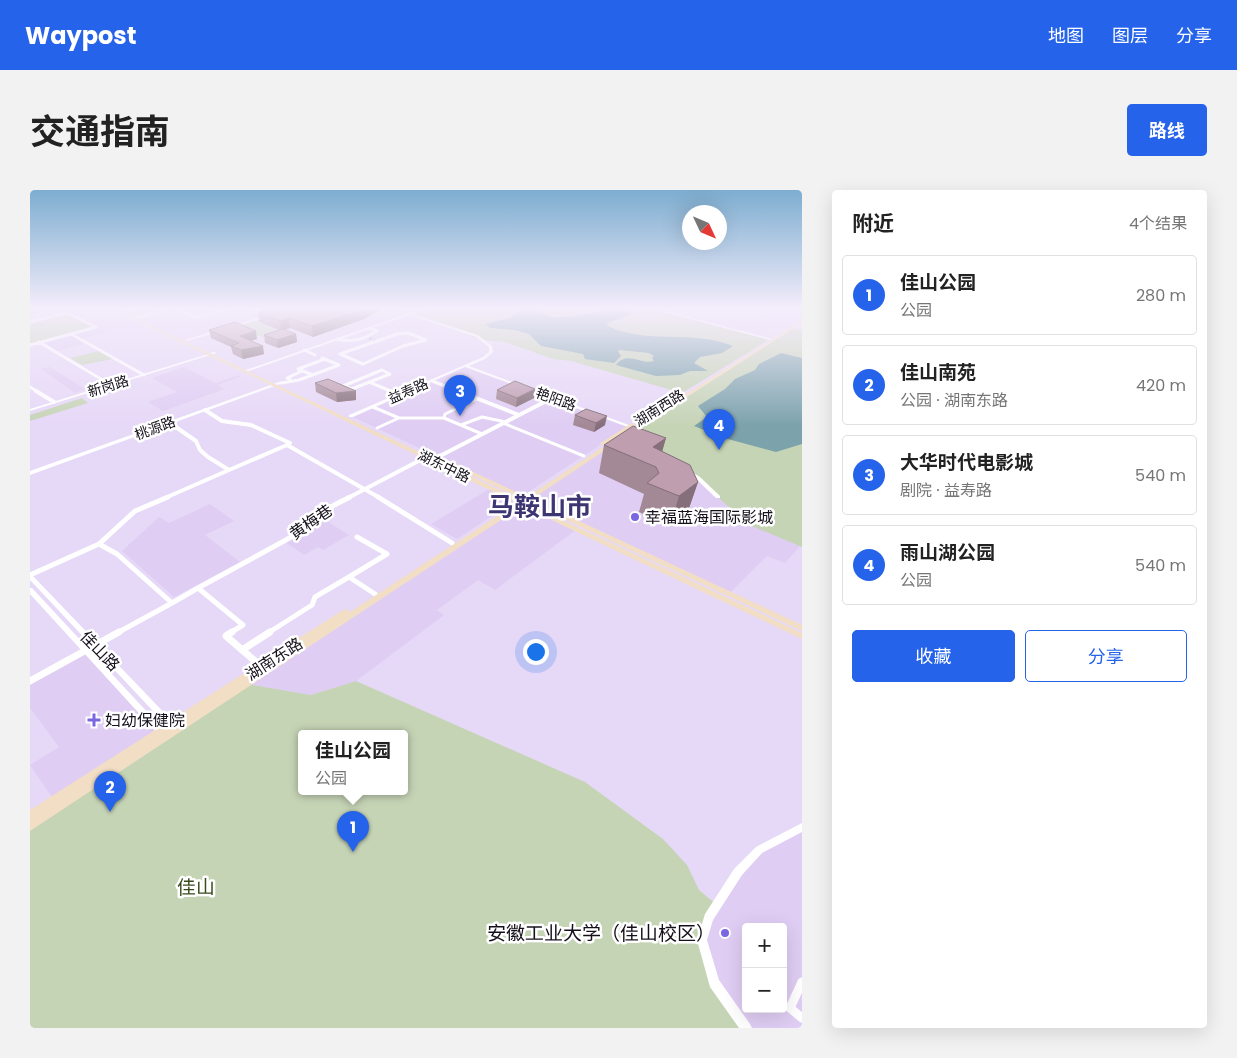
<!DOCTYPE html>
<html lang="zh">
<meta charset="utf-8">
<style>
:root{--surface:#fff;--page:#f2f2f2;--text:#222;--muted:#767676;--line:#e0e0e0;--accent:#2563eb}
body{margin:0;font-family:Poppins,"Noto Sans SC",sans-serif;background:var(--page);color:var(--text)}
.controls{position:absolute;right:15px;bottom:15px;display:grid;overflow:hidden;border-radius:5px;box-shadow:0 5px 20px #0002}
.controls button{width:45px;height:45px;display:grid;place-items:center;padding:0;border:0;border-bottom:1px solid var(--line);background:var(--surface);color:var(--text);font:25px sans-serif}
.compass{position:absolute;left:652px;top:15px;width:45px;height:45px;border-radius:50%;background:var(--surface);box-shadow:0 5px 20px #0002;rotate:134deg}
.you{position:absolute;left:505px;top:461px;width:18px;height:18px;margin:-12px;border:4px solid #fff;border-radius:50%;background:#1a73e8;box-shadow:0 0 0 8px #1a73e833}
.badge{display:grid;place-items:center;width:32px;height:32px;border-radius:50%;background:var(--accent);color:#fff;font-size:16px;font-weight:700}
.pin{position:absolute;translate:-50% -41px;filter:drop-shadow(0 1px 2px #0008)}
.pin::after{content:'';position:absolute;top:26px;width:18px;height:15px;background:inherit;clip-path:polygon(0 0,100% 0,50% 100%)}
.popup{position:absolute;left:268px;top:540px;width:110px;height:65px;box-sizing:border-box;display:grid;place-content:center;border-radius:5px;background:var(--surface);filter:drop-shadow(0 1px 4px #0005);font-size:16px;white-space:nowrap;color:var(--muted)}
.popup b{font-size:19px;color:var(--text)}
.popup::after{content:'';position:absolute;left:50%;top:100%;margin-left:-10px;border:10px solid transparent;border-top-color:var(--surface)}
.list{margin:0;padding:0;list-style:none}
h2{display:flex;justify-content:space-between;align-items:center;height:65px;margin:0;padding:0 20px;font-size:21px}
h2 small{font-size:16px;font-weight:400;color:var(--muted)}
.list li{display:grid;grid-template-columns:32px 1fr auto;gap:15px;align-items:center;box-sizing:border-box;height:80px;margin:0 10px 10px;padding:0 10px;border:1px solid var(--line);border-radius:5px}
.list b{display:block;font-size:19px;white-space:nowrap}
.list p{margin:0;font-size:16px;white-space:nowrap;color:var(--muted)}
.list em{font-size:16px;font-style:normal;color:var(--muted)}
.actions{display:flex;gap:10px;padding:15px 20px}
.actions a{flex:1;padding:11px 0;border:1px solid var(--accent);border-radius:5px;text-align:center;font-size:18px;color:var(--accent)}
.actions .main{background:var(--accent);color:#fff}
.map{position:relative;flex:none;width:772px;height:838px;overflow:hidden;border-radius:5px}
header{display:flex;align-items:center;gap:30px;box-sizing:border-box;height:70px;padding:0 25px;background:var(--accent);color:#fff}
header strong{font-size:24px}
nav{display:flex;gap:28px;margin-inline-start:auto;font-size:18px}
.intro{display:flex;align-items:center;justify-content:space-between;box-sizing:border-box;height:120px;padding:0 30px}
h1{margin:0;font-size:35px}
.button{padding:12px 22px;border-radius:5px;background:var(--accent);color:#fff;font-size:18px;font-weight:700}
main{display:flex;gap:30px;padding:0 30px}
aside{flex:1;background:var(--surface);border-radius:5px;box-shadow:0 5px 20px #0002}
.map>svg:first-child{display:block}
.built{fill:#dfcdf3;fill-rule:evenodd}
.green{fill:#c6d4b6;fill-rule:evenodd}
.water{fill:#7ca2ac}
.lines{fill:none;stroke-linecap:round;stroke-linejoin:round}
.minor-tunnel{stroke:#c6bad6;stroke-width:3;stroke-dasharray:3 2;stroke-linecap:butt}
.pedestrian{stroke:#fff;stroke-width:3}
.minor-far4{stroke:#fff;stroke-width:3}
.minor-far3{stroke:#fff;stroke-width:4}
.minor-far2{stroke:#fff;stroke-width:5}
.minor-far1{stroke:#fff;stroke-width:7}
.minor{stroke:#fff;stroke-width:9}
.tertiary{fill:#fff;fill-rule:evenodd}
.secondary{fill:#f2dec5;fill-rule:evenodd}
.primary{fill:#e5be8b;fill-rule:evenodd}
.wall{fill:#a38896}
.shaded-wall{fill:#856f7a}
.building{fill:#be9eaf;stroke:#856f7a}
.poi-dot{fill:#7a67e2;stroke:#fff;stroke-width:2}
.labels{text-anchor:middle;dominant-baseline:central;stroke-width:5;stroke-linejoin:round;paint-order:stroke}
.far-street-label{font-size:14px;fill:#140f1a;stroke:#fff}
.poi-label{font-size:16px;fill:#140f1a;stroke:#fff;text-anchor:start}
.street-label{font-size:16px;fill:#140f1a;stroke:#fff}
.near-park-label{font-size:19px;fill:#384a1c;stroke:#fff}
.near-poi-label{font-size:19px;fill:#140f1a;stroke:#fff;text-anchor:end}
.town-label{font-size:26px;font-weight:bold;fill:#3e3672;stroke:#fff}
</style>
<header>
<strong>Waypost</strong>
<nav><a>地图</a><a>图层</a><a>分享</a></nav>
</header>
<div class="intro"><h1>交通指南</h1><a class="button">路线</a></div>
<main>
<div class="map">
<svg width="772" height="838" viewBox="0 0 772 838">
<rect width="100%" height="100%" fill="#e6d8f7"/>
<path class="built" d="M38 121 69 137 73 136 82 140 48 150 54 154 28 161 13 152 0 131Z
M435 176 599 236 492 306 321 226Z
M20 177 55 199 45 203 11 179Z
M154 177 185 193 209 185 212 186 188 195 195 199 133 221 118 212 147 202 122 188Z
M585 251 657 280 700 318 694 324 770 356 755 373 737 366 699 404 498 308Z
M461 298 486 310 427 349 401 334Z
M491 313 547 339 465 400 448 390 407 420 414 425 326 491 281 505 217 494Z
M180 314 204 331 175 345 210 372 144 407 92 361 129 327 139 333Z
M287 325 319 345 293 360 288 357 274 365 254 351 277 339Z
M56 460 130 541 24 610 0 575 29 557 0 518V491Z
M772 637V838H716L684 793 672 750 679 728 729 660ZM716 737H753V819H716Z"/>
<path class="green" d="M393 119H624L740 149 652 203 541 171 523 169 475 152 453 150 380 124Z
M37 123 64 137 0 154V132Z
M222 130 252 142 234 148 204 136Z
M762 138 772 141V357L693 324 700 318 657 280 585 251Z
M69 161 83 169 52 175 40 168Z
M52 208 58 213 0 231V225Z
M326 491 555 592 633 649 657 675 669 700 687 715 671 750 684 793 716 838H0V637L217 494 281 505ZM272 543H374V601H272Z"/>
<path class="water" d="M495 119C507 118 510 122 520 126 528 129 539 126 547 126 561 124 589 111 601 123L600 125 577 133 578 136C617 155 662 139 703 156L692 163 670 167 664 173 678 181H660L650 185 626 186 586 175C597 160 611 175 624 171L622 168 624 166 619 163 590 160 588 161 591 166 584 173 555 169 553 164 511 156 499 144 485 140 460 138 455 134 479 128Z
M751 163 772 168V254L746 262 694 248 664 236 677 227 668 216 695 199 705 189 725 180 729 174Z"/>
<g class="lines">
<path class="minor-tunnel" d="M339 148 346 151"/>
<path class="pedestrian" d="M343 217 369 228
M414 228 415 224 447 209
M473 233 554 266
M431 235 452 227 476 232
M347 238 369 228H414L452 244"/>
<path class="minor-far4" d="M146 119 166 127 201 119
M222 119 236 125
M95 122 108 119
M103 129 139 119
M0 132 37 123 66 137 41 144 114 185
M378 143 396 150 373 156 333 174 310 164 367 144Z
M307 149C322 153 335 149 347 141L339 138
M346 151H348
M9 152 81 195
M0 155 41 144
M274 160 285 165
M352 180 360 184 322 199 313 196Z
M283 185 268 179 295 169
M260 189 257 188 272 181
M402 191 431 202
M339 192 363 202
M251 193 269 190 309 175 292 168
M0 197 8 202"/>
<path class="minor-far3" d="M6 201 24 212
M360 201 370 205
M428 201 489 225
M175 220 192 231 221 235 260 253 258 255
M140 233 166 251 170 260 178 267 199 280 257 255 350 308
M408 267 522 208
M135 308 199 280
M318 308 396 267"/>
<path class="minor-far2" d="M348 307 422 353
M69 354 87 364 142 413 168 398 213 435 200 443
M0 385 69 354 105 321 138 307
M319 387 357 364 327 347
M168 398 276 339 287 324 320 307
M87 443 142 413
M238 443 282 415 285 407 319 387 345 404"/>
<path class="minor-far1" d="M202 442 196 446 232 477
M212 460 240 442
M0 491 89 442"/>
<path class="minor" d="M772 792 760 818 772 828"/>
<path class="tertiary" d="M364 119C370 119 376 123 382 122 387 121 390 119 395 119L383 124 448 145 462 156 463 162 455 169 439 176 607 238 603 239 435 177 323 227H319V225L453 167 459 162V157L446 147 380 125 216 182 213 181 376 124Z
M622 119H628L746 150 743 151Z
M236 125 239 126 203 138 200 137Z
M187 140H188V142L157 151 155 150Z
M184 162 187 163 0 221V219Z
M249 192 253 193 0 285V281Z
M657 279 670 287 690 306V308H686L666 289 655 282V280Z
M0 384 2 385 144 533 145 535 144 537 141 538 138 537 0 390Z
M0 398H2L133 539 134 541 133 543 130 544 127 543 0 404Z
M772 633V642L732 663 712 685 683 730 677 750 689 790 720 834 722 838H709L680 797 667 750 675 724 704 679 726 657Z"/>
<path class="secondary" d="M81 119H86L491 310 492 309 404 267 407 265 409 266 497 307 579 253H583V255L502 309 772 435V441L498 312 496 313 772 443V449L492 316 0 641V630L3 628 0 630V620L313 420 316 419 320 422 487 313Z
M772 130V133L601 243 596 242Z
M602 233 605 235 604 236 574 255 569 254Z"/>
<path class="primary" d="M16 119H23L0 125V123Z"/>
</g>
<path class="wall" d="M308 119H351L334 129 283 147 260 138 255 140 266 144 267 152 248 158 235 153 234 145 249 140 229 132 228 122 305 120Z
M179 140 227 149 221 151 234 164 213 169 203 164 201 157 181 148Z
M285 193 326 210 307 212 286 202Z
M505 199 504 208 486 217 466 209 467 200Z
M545 225 575 235 564 242 543 235Z
M636 248 632 261 668 292 658 321 640 336 609 322 614 304 569 283 574 255Z"/>
<path class="shaded-wall" d="M335 119H351L334 129 283 147 282 136Z
M259 128 260 138 251 141 250 131Z
M226 141 227 149 211 154 210 146Z
M266 144 267 152 248 158 247 150Z
M233 156 234 164 213 169 211 160Z
M505 199 504 208 486 217 487 208Z
M326 201V210L307 212 306 203Z
M577 226 575 235 564 242 566 233Z
M636 248 628 276 626 278 623 257Z
M668 292 658 321 640 336 649 306Z"/>
<path class="building" d="M240 119H302L305 120 308 119H335L282 136 259 128 250 131 228 122Z
M205 132 226 141 210 146 233 156 211 160 201 156 209 153 179 140Z
M253 139 266 144 247 150 234 145Z
M298 189 326 201 306 203 285 193Z
M485 191 505 199 487 208 467 200Z
M556 219 577 226 566 233 545 225Z
M603 236 636 248 623 257 660 275 668 292 649 306 617 293 629 283 626 277 574 255Z"/>
<linearGradient id="sky" x2="0" y2="1"><stop stop-color="#7dadd0"/><stop offset="0.5" stop-color="#f4edfb"/><stop offset="1" stop-color="#f4edfb" stop-opacity="0"/></linearGradient>
<rect width="772" height="236" fill="url(#sky)"/>
<g class="poi-dot">
<circle cx="605" cy="327" r="5"/>
<path d="M61.5 522.5h5v5h5v5h-5v5h-5v-5h-5v-5h5z"/>
<circle cx="695" cy="743" r="5"/>
</g>
<g class="labels">
<g class="far-street-label">
<text transform="translate(78 196) rotate(-17)">新岗路</text>
<text transform="translate(378 201) rotate(-24)">益寿路</text>
<text transform="translate(526 209) rotate(20)">艳阳路</text>
<text transform="translate(629 218) rotate(-32)">湖南西路</text>
<text transform="translate(125 238) rotate(-20)">桃源路</text>
<text transform="translate(414 276) rotate(26)">湖东中路</text>
</g>
<g class="poi-label">
<text x="615" y="327">幸福蓝海国际影城</text>
<text x="75" y="530">妇幼保健院</text>
</g>
<g class="street-label">
<text transform="translate(281 332) rotate(-35)">黄梅巷</text>
<text transform="translate(70 461) rotate(46)">佳山路</text>
<text transform="translate(244 469) rotate(-33)">湖南东路</text>
</g>
<g class="near-park-label">
<text x="166" y="697">佳山</text>
</g>
<g class="near-poi-label">
<text x="685" y="743">安徽工业大学（佳山校区）</text>
</g>
<g class="town-label">
<text x="510" y="317">马鞍山市</text>
</g>
</g>
</svg>
<div class="controls">
<button>+</button>
<button>−</button>
</div>
<svg class="compass" viewBox="-18 -18 36 36"><path d="M0-13l5 13h-10z" fill="#e53935"/><path d="M0 13l5-13h-10z" fill="#767676"/></svg>
<div class="you"></div>
<div class="pin badge" style="left:323px;top:662px">1</div>
<div class="popup"><b>佳山公园</b>公园</div>
<div class="pin badge" style="left:80px;top:622px">2</div>
<div class="pin badge" style="left:430px;top:226px">3</div>
<div class="pin badge" style="left:689px;top:260px">4</div>
</div>
<aside>
<h2>附近<small>4个结果</small></h2>
<ul class="list">
<li><span class="badge">1</span><div><b>佳山公园</b><p>公园</p></div><em>280 m</em></li>
<li><span class="badge">2</span><div><b>佳山南苑</b><p>公园 · 湖南东路</p></div><em>420 m</em></li>
<li><span class="badge">3</span><div><b>大华时代电影城</b><p>剧院 · 益寿路</p></div><em>540 m</em></li>
<li><span class="badge">4</span><div><b>雨山湖公园</b><p>公园</p></div><em>540 m</em></li>
</ul>
<div class="actions"><a class="main">收藏</a><a>分享</a></div>
</aside>
</main>
